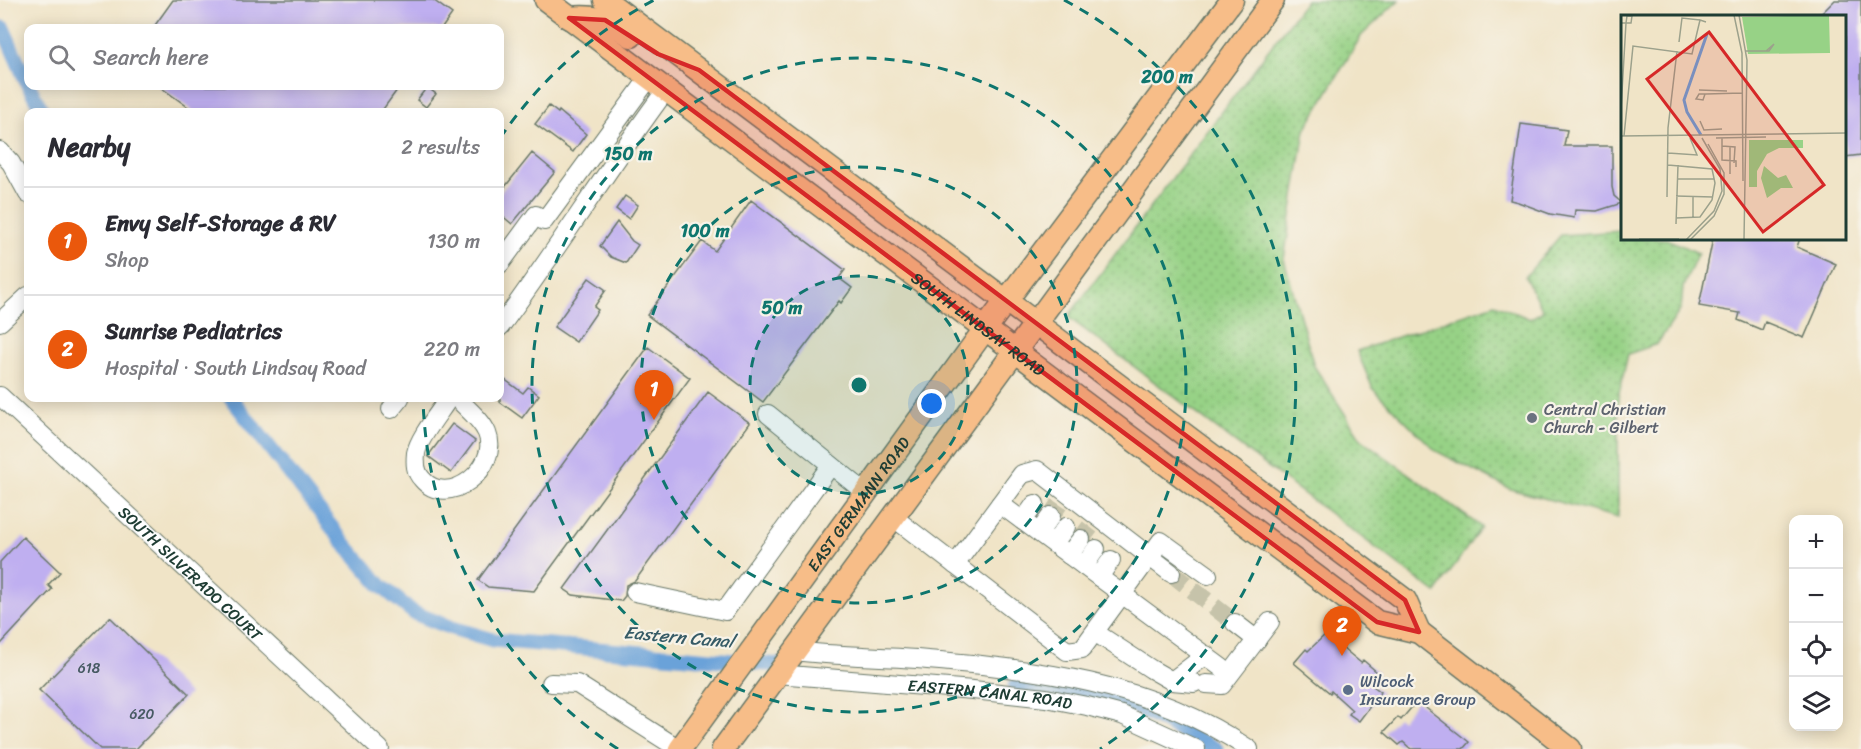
<!DOCTYPE html>
<meta charset="utf-8">
<style>
:root{--surface:#fff;--page:#f7f7f7;--text:#2b2b33;--muted:#7c7c81;--line:#e1e1e2;--accent:#ea580c}
body{margin:0;font-family:Sriracha,sans-serif;background:var(--page);color:var(--text)}
.controls{position:absolute;right:18px;bottom:18px;display:grid;overflow:hidden;border-radius:12px;box-shadow:0 3px 15px #0003}
.controls button{width:54px;height:54px;display:grid;place-items:center;padding:0;border:0;border-bottom:2px solid var(--line);background:var(--surface);color:var(--text);font:30px sans-serif}
.you{position:absolute;left:932px;top:404px;width:21px;height:21px;margin:-15px;border:4px solid #fff;border-radius:50%;background:#1a73e8;box-shadow:0 0 0 9px #1a73e833}
.badge{display:grid;place-items:center;width:39px;height:39px;border-radius:50%;background:var(--accent);color:#fff;font-size:20px;font-weight:700}
.pin{position:absolute;translate:-50% -50px;filter:drop-shadow(0 2px 3px #0008)}
.pin::after{content:'';position:absolute;top:32px;width:21px;height:18px;background:inherit;clip-path:polygon(0 0,100% 0,50% 100%)}
.list{margin:0;padding:0;list-style:none}
h2{display:flex;justify-content:space-between;align-items:center;height:78px;margin:0;padding:0 24px;font-size:26px}
h2 small{font-size:20px;font-weight:400;color:var(--muted)}
.list li{display:grid;grid-template-columns:39px 1fr auto;gap:18px;align-items:center;box-sizing:border-box;height:108px;padding:0 24px;border-top:2px solid var(--line)}
.list b{display:block;font-size:22px;white-space:nowrap}
.list p{margin:0;font-size:20px;white-space:nowrap;color:var(--muted)}
.list em{font-size:20px;font-style:normal;color:var(--muted)}
.icon{flex:none;width:33px;height:33px;fill:none;stroke:currentColor;stroke-width:2;stroke-linecap:round;stroke-linejoin:round}
.map{position:relative;flex:none;width:1861px;height:749px;overflow:hidden}
.search{position:absolute;background:var(--surface);box-shadow:0 3px 15px #0003;left:24px;top:24px;width:480px;height:66px;display:flex;align-items:center;gap:15px;box-sizing:border-box;padding:0 21px;border-radius:12px;color:var(--muted);font-size:22px}
.panel{position:absolute;background:var(--surface);box-shadow:0 3px 15px #0003;left:24px;top:108px;width:480px;height:294px;border-radius:12px}
.map>svg:first-child{display:block}
.park{fill:url(#park-dots);stroke:#5b885d;stroke-width:1.5}
.lines{fill:none;stroke-linecap:round;stroke-linejoin:round}
.canal{stroke:#6aa2d9;stroke-width:15}
.building{fill:#bfaff0}
.minor-tunnel{stroke:#c6c3aa;stroke-width:18;stroke-dasharray:18 9;stroke-linecap:butt}
.minor-casing{stroke:#687767;stroke-width:20}
.major-casing{stroke:#687767;stroke-width:25}
.minor{stroke:#fff;stroke-width:18}
.major{stroke:#f7bd88;stroke-width:22}
.marked{fill:#d62828;fill-opacity:0.2;stroke:#d62828;stroke-width:4.5;stroke-linejoin:round}
.ring{fill:none;stroke:#0f766e;stroke-width:3;stroke-dasharray:10 8}
.worship-dot{fill:#6b7280;stroke:#f7f3e8;stroke-width:2}
.service-dot{fill:#5c6f8a;stroke:#f7f3e8;stroke-width:2}
.labels{text-anchor:middle;dominant-baseline:central;stroke-width:4.5;stroke-linejoin:round;paint-order:stroke}
.number-label{font-size:14px;fill:#475a63}
.street-label{font-size:16px;fill:#1f3d34;stroke:#f7f3e8}
.worship-label{font-size:16px;fill:#5b616d;stroke:#f7f3e8;text-anchor:start}
.service-label{font-size:16px;fill:#4e5e75;stroke:#f7f3e8;text-anchor:start}
.water-label{font-size:18px;font-style:italic;fill:#365b66;stroke:#f7f3e8}
.inset-river{fill:none;stroke:#6aa2d9;stroke-width:3}
.inset-road{fill:none;stroke:#9ca18c;stroke-width:1.5}
.view{fill:#d62828;fill-opacity:0.15;stroke:#d62828;stroke-width:3}
.inset-edge{fill:none;stroke:#1f3d34;stroke-width:3}
.centre{fill:#0f766e;stroke:#f7f3e8;stroke-width:3}
.ring-label{font-size:18px;text-anchor:middle;font-weight:bold;fill:#0f766e;stroke:#f7f3e8;stroke-width:4.5;stroke-linejoin:round;paint-order:stroke}
</style>
<div class="map">
<svg width="1861" height="749" viewBox="0 0 1861 749">
<defs>
<pattern id="park-dots" width="8" height="8" patternUnits="userSpaceOnUse" patternTransform="scale(1.5)"><rect width="8" height="8" fill="#97d286"/><path d="M2 2h.1M6 6h.1" fill="none" stroke="#7bac6e" stroke-width="1.8" stroke-linecap="round"/></pattern>
</defs>
<rect width="100%" height="100%" fill="#f7f3e8"/>
<filter id="ink" filterUnits="userSpaceOnUse"><feTurbulence type="fractalNoise" baseFrequency=".0167" numOctaves="2"/><feDisplacementMap in="SourceGraphic" scale="12" xChannelSelector="R" yChannelSelector="G"/><feConvolveMatrix kernelMatrix="1 2 1 2 8 2 1 2 1" color-interpolation-filters="sRGB"/></filter>
<filter id="wash" filterUnits="userSpaceOnUse"><feTurbulence type="fractalNoise" baseFrequency=".008" numOctaves="4" result="noise"/><feDisplacementMap in="SourceGraphic" scale="24" xChannelSelector="R" yChannelSelector="G"/><feGaussianBlur stdDeviation="1.35" result="paint"/><feColorMatrix in="noise" values="0 0 0 0 0 0 0 0 0 0 0 0 0 0 0 0 0 1.4 0 .05"/><feComposite in="paint" operator="in"/></filter>
<g filter="url(#wash)">
<rect width="100%" height="100%" fill="#f0e4c7"/>
<path class="park" d="M1306 0H1399L1361 36 1305 130 1284 259 1314 366 1361 439 1481 527 1436 593 1068 317Z
M1622 231V238L1667 239 1698 253 1683 287 1681 309 1657 344 1628 354 1618 398V518L1510 489 1436 451 1373 389 1357 351 1495 304 1530 319 1543 311 1525 277 1561 235Z"/>
<g class="lines">
<path class="canal" d="M3 28 28 85
M29 86 43 112
M231 398 344 543 381 586 414 613 452 628 493 640 791 666
M1015 686 1057 690 1136 707 1216 749"/>
</g>
<g id="blocks">
<path class="building" d="M173 0H433L452 14 442 28H153Z
M1835 0H1861V155L1845 157V16H1819Z
M159 86H400L381 112H195Z
M427 87 436 94 426 107 417 100Z
M549 106 558 113 559 111 586 134 573 152 535 124Z
M1521 124 1567 130 1564 146H1612V187L1614 196 1622 203 1597 211 1575 210 1574 218 1550 214 1518 202 1510 200Z
M532 153 555 172 512 224 500 214V193Z
M625 196 638 205 629 219 616 209Z
M751 200 845 270 839 278 852 288 841 303 839 301 763 402 647 315 702 241 715 251Z
M617 222 632 241 638 245 626 263 611 257 600 246Z
M1713 238H1800L1797 247 1836 264 1804 338 1765 322 1762 330 1738 320 1740 313 1699 306Z
M589 278 606 290 594 307 598 310 576 342 554 327Z
M648 347 690 378 534 591 488 587 478 580Z
M500 376 523 393 528 387 539 395 522 418 500 402Z
M708 392 750 423 635 581 626 585 625 596 621 601 573 595 564 589Z
M452 424 475 441 451 473 428 456Z
M23 537 60 572 48 585 52 589 0 645V562Z
M110 617 189 694 136 749H100L39 690Z
M1326 634 1361 663 1363 660 1378 673 1369 683 1381 692 1359 721 1349 714 1352 710 1331 691 1330 693 1294 663 1306 649 1308 651Z
M1417 701 1469 742 1463 749H1411L1403 742 1399 745 1384 732 1398 717 1401 720Z"/>
</g>
</g>
<g filter="url(#ink)">
<use href="#blocks" fill-opacity="0" stroke="#687767" stroke-width="1.5"/>
<g class="lines">
<path class="minor-tunnel" d="M1051 516 1059 504
M1081 539 1090 527
M1171 573 1235 623"/>
<g class="minor-casing">
<g id="minor">
<path d="M0 151 11 163 28 194"/>
<path d="M500 264 536 215 544 221 649 78"/>
<path d="M0 322 28 296"/>
<path d="M500 327C557 250 608 168 666 90"/>
<path id="s1" d="M0 396 380 749"/>
<path d="M449 398C440 412 419 437 416 453 415 463 415 472 422 479 448 510 501 467 487 433 481 419 466 408 457 398"/>
<path d="M391 409 400 398"/>
<path d="M768 414 866 493"/>
<path d="M1000 504 1222 668"/>
<path d="M893 517 1067 651 1082 649 1161 541 1208 575"/>
<path d="M1023 521 1035 504"/>
<path d="M1039 532 1051 516"/>
<path d="M1054 543 1066 527"/>
<path d="M1069 555 1081 539"/>
<path d="M955 565 1022 474 1037 470 1171 573"/>
<path d="M1084 566 1096 549"/>
<path d="M1099 577 1111 560"/>
<path d="M635 592 725 611 831 465"/>
<path d="M1235 623 1257 640"/>
<path d="M1096 633 1151 669 1172 681 1194 683"/>
<path d="M794 651C835 656 876 656 917 659 1036 669 1148 681 1249 749"/>
<path id="s2" d="M777 674 973 690 1046 698 1087 706 1122 715 1196 749"/>
<path d="M1172 681 1206 655"/>
<path d="M551 683 577 684 679 749"/>
<path d="M1206 684 1222 685 1270 622"/>
</g>
</g>
<g class="major-casing">
<g id="major">
<path id="s3" d="M546 0 1377 622 1419 632 1570 749"/>
<path d="M605 0 1405 600 1419 632"/>
<path d="M569 18C598 15 608 20 631 36"/>
<path id="s4" d="M680 749 985 329 1232 0"/>
<path d="M723 749 1273 0"/>
</g>
</g>
<use href="#minor" class="minor"/>
<use href="#major" class="major"/>
</g>
</g>
<path class="marked" d="M569 18 605 20 658 54 699 70 1405 600 1419 632 1377 622Z"/>
<circle cx="859" cy="385" r="109" fill="#0f766e" fill-opacity=".12"/>
<g class="ring">
<circle cx="859" cy="385" r="109"/>
<circle cx="859" cy="385" r="218"/>
<circle cx="859" cy="385" r="327"/>
<path d="M618 749A436 436 0 0 1 423 400M500 138A436 436 0 0 1 654 0M1064 0A436 436 0 0 1 1100 749"/>
</g>
<circle class="worship-dot" cx="1532" cy="418" r="6"/>
<circle class="service-dot" cx="1348" cy="690" r="6"/>
<g class="labels">
<g class="number-label">
<text x="89" y="668">618</text>
<text x="142" y="714">620</text>
</g>
<g class="street-label">
<text stroke="none"><textPath href="#s3" startOffset="540">SOUTH LINDSAY ROAD</textPath></text>
<text stroke="none"><textPath href="#s4" startOffset="303">EAST GERMANN ROAD</textPath></text>
<text stroke="none"><textPath href="#s1" startOffset="260">SOUTH SILVERADO COURT</textPath></text>
<text stroke="none"><textPath href="#s2" startOffset="214">EASTERN CANAL ROAD</textPath></text>
</g>
<g class="worship-label">
<text x="1544" y="409">Central Christian<tspan x="1544" dy="18">Church - Gilbert</tspan></text>
</g>
<g class="service-label">
<text x="1360" y="681">Wilcock<tspan x="1360" dy="18">Insurance Group</tspan></text>
</g>
<g class="water-label">
<text transform="translate(679 637) rotate(5)">Eastern Canal</text>
</g>
</g>
<g transform="translate(1621 15)">
<rect width="225" height="225" fill="#f0e4c7"/>
<path d="M208 0 209 38 127 39 121 2ZM128 125H182V133H158L146 139 136 156V172H128ZM143 151 157 163 165 160 172 173H160L146 183 140 163Z" fill="#97d286"/>
<path class="inset-river" d="M80 120 66 97 63 85 86 19"/>
<path class="inset-road" d="M113 0 121 38 122 166M118 0 126 45 123 225M0 8H10L11 1H6L5 8 0 94M58 27 61 3 79 5M125 36H148L153 29 145 36M78 75 106 76M84 79 82 85 75 84 78 79H85L121 78M79 106 83 115 101 114M0 121 225 118M3 121 12 31 71 39 79 5 85 7M95 123 145 122M101 123V145L115 146V152M101 131 114 132 113 148M109 131V159M47 138 76 140 69 123M47 150 91 154 94 168 91 185 79 202 55 203M57 164H93M55 181 92 182M46 182 47 113 56 36M72 182V203M55 209 57 150M18 224H58M65 225 93 196 101 176 99 154 81 123M69 225 93 201 103 179V158L87 129M78 225H107"/>
<path class="view" d="M88 17 203 170 142 217 26 64Z"/>
<rect width="225" height="225" class="inset-edge"/>
</g>
<circle cx="859" cy="385" r="9" class="centre"/>
<g class="ring-label">
<text x="1167" y="83">200 m</text>
<text x="628" y="160">150 m</text>
<text x="705" y="237">100 m</text>
<text x="782" y="314">50 m</text>
</g>
</svg>
<div class="controls">
<button>+</button>
<button>−</button>
<button><svg class="icon" aria-label="locate" viewBox="0 0 24 24"><circle cx="12" cy="12" r="6"/><path d="M12 2v4M12 18v4M2 12h4M18 12h4"/></svg></button>
<button><svg class="icon" aria-label="layers" viewBox="0 0 24 24"><path d="M12 4l9 5-9 5-9-5zM3 14l9 5 9-5"/></svg></button>
</div>
<div class="you"></div>
<div class="pin badge" style="left:654px;top:420px">1</div>
<div class="pin badge" style="left:1342px;top:656px">2</div>
<div class="search"><svg class="icon" aria-label="search" viewBox="0 0 24 24"><circle cx="10" cy="10" r="6"/><path d="M15 15l6 6"/></svg>Search here</div>
<section class="panel">
<h2>Nearby<small>2 results</small></h2>
<ul class="list">
<li><span class="badge">1</span><div><b>Envy Self-Storage &amp; RV</b><p>Shop</p></div><em>130 m</em></li>
<li><span class="badge">2</span><div><b>Sunrise Pediatrics</b><p>Hospital · South Lindsay Road</p></div><em>220 m</em></li>
</ul>
</section>
</div>
